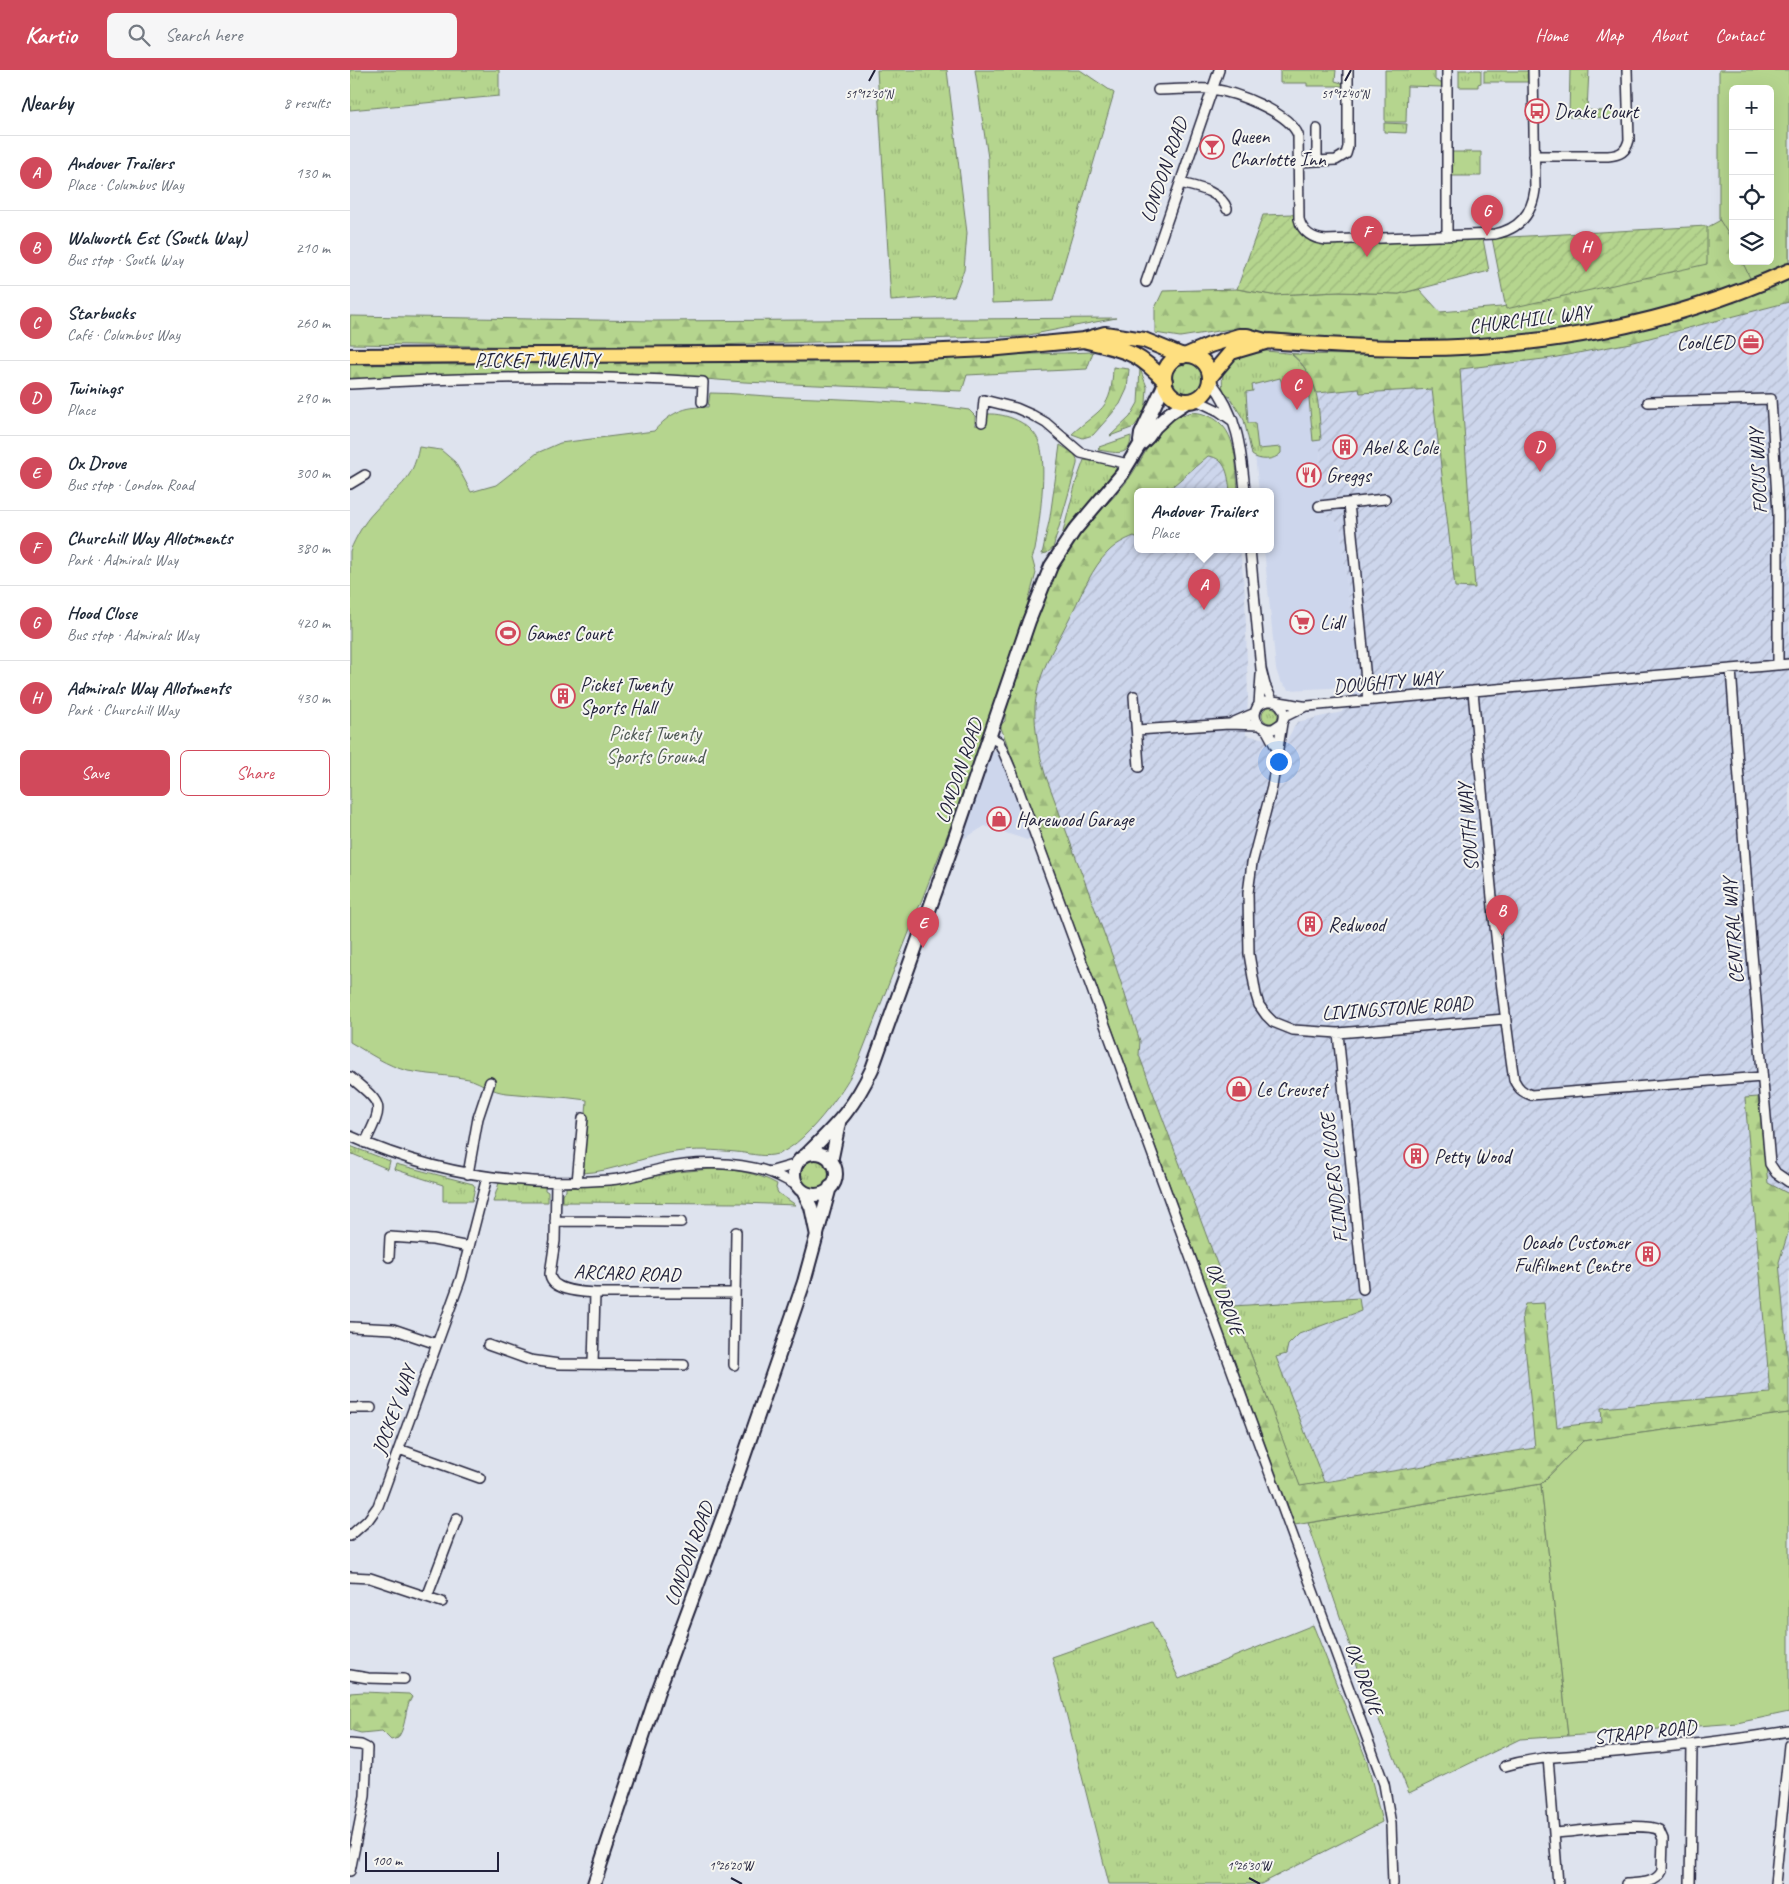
<!DOCTYPE html>
<meta charset="utf-8">
<style>
:root{--surface:#fff;--page:#f6f6f7;--text:#1f2937;--muted:#747a83;--line:#e0e1e3;--accent:#d1495b}
body{margin:0;font-family:Caveat,sans-serif;background:var(--page);color:var(--text)}
.controls{position:absolute;right:15px;top:15px;display:grid;overflow:hidden;border-radius:8px;box-shadow:0 5px 20px #0002}
.controls button{width:45px;height:45px;display:grid;place-items:center;padding:0;border:0;border-bottom:1px solid var(--line);background:var(--surface);color:var(--text);font:25px sans-serif}
.scale{position:absolute;left:15px;bottom:12px;width:134px;box-sizing:border-box;padding-left:5px;border:2px solid #22223b;border-top:0;font-size:14px;line-height:18px;white-space:nowrap;color:#22223b;-webkit-text-stroke:4px #f6f6f2;paint-order:stroke}
.you{position:absolute;left:928px;top:691px;width:18px;height:18px;margin:-12px;border:4px solid #fff;border-radius:50%;background:#1a73e8;box-shadow:0 0 0 8px #1a73e833}
.badge{display:grid;place-items:center;width:32px;height:32px;border-radius:50%;background:var(--accent);color:#fff;font-size:16px;font-weight:700}
.pin{position:absolute;translate:-50% -41px;filter:drop-shadow(0 1px 2px #0008)}
.pin::after{content:'';position:absolute;top:26px;width:18px;height:15px;background:inherit;clip-path:polygon(0 0,100% 0,50% 100%)}
.popup{position:absolute;left:784px;top:418px;width:140px;height:65px;box-sizing:border-box;display:grid;place-content:center;border-radius:8px;background:var(--surface);filter:drop-shadow(0 1px 4px #0005);font-size:16px;white-space:nowrap;color:var(--muted)}
.popup b{font-size:19px;color:var(--text)}
.popup::after{content:'';position:absolute;left:50%;top:100%;margin-left:-10px;border:10px solid transparent;border-top-color:var(--surface)}
.list{margin:0;padding:0;list-style:none}
h2{display:flex;justify-content:space-between;align-items:center;height:65px;margin:0;padding:0 20px;font-size:21px}
h2 small{font-size:16px;font-weight:400;color:var(--muted)}
.list li{display:grid;grid-template-columns:32px 1fr auto;gap:15px;align-items:center;box-sizing:border-box;height:75px;padding:0 20px;border-top:1px solid var(--line)}
.list b{display:block;font-size:19px;white-space:nowrap}
.list p{margin:0;font-size:16px;white-space:nowrap;color:var(--muted)}
.list em{font-size:16px;font-style:normal;color:var(--muted)}
.actions{display:flex;gap:10px;padding:15px 20px}
.actions a{flex:1;padding:11px 0;border:1px solid var(--accent);border-radius:8px;text-align:center;font-size:18px;color:var(--accent)}
.actions .main{background:var(--accent);color:#fff}
.icon{flex:none;width:28px;height:28px;fill:none;stroke:currentColor;stroke-width:2;stroke-linecap:round;stroke-linejoin:round}
.map{position:relative;flex:none;width:1439px;height:1814px;overflow:hidden}
header{display:flex;align-items:center;gap:30px;box-sizing:border-box;height:70px;padding:0 25px;background:var(--accent);color:#fff}
header strong{font-size:24px}
nav{display:flex;gap:28px;margin-inline-start:auto;font-size:18px}
.search{width:350px;height:45px;background:var(--page);display:flex;align-items:center;gap:12px;box-sizing:border-box;padding:0 18px;border-radius:8px;color:var(--muted);font-size:19px}
main{display:flex}
aside{flex:1;background:var(--surface)}
.map>svg:first-child{display:block}
.built{fill:#cdd6ec}
.industrial{fill:url(#industrial-furrows)}
.grass{fill:url(#grass-tufts);stroke:#6c7c64}
.forest{fill:url(#forest-firs);stroke:#6c7c64}
.park{fill:#b5d58e;stroke:#6c7c64}
.garden{fill:url(#garden-furrows);stroke:#6c7c64}
.lines{fill:none;stroke-linecap:round;stroke-linejoin:round}
.minor-casing{stroke:#22223b;stroke-width:12}
.secondary-casing{stroke:#22223b;stroke-width:16}
.primary-casing{stroke:#22223b;stroke-width:18}
.minor{stroke:#f6f6f2;stroke-width:9}
.secondary{stroke:#f6f6f2;stroke-width:12}
.primary{stroke:#fedf80;stroke-width:14}
.ticks{fill:none;stroke:#22223b;stroke-width:2}
.labels{text-anchor:middle;dominant-baseline:central;stroke-width:4;stroke-linejoin:round;paint-order:stroke}
.poi-label{font-size:20px;fill:#22223b;stroke:#f6f6f2;text-anchor:start}
.street-label{font-size:20px;fill:#22223b;stroke:#f6f6f2}
.park-label{font-size:20px;fill:#4e5854;stroke:#f6f6f2}
.ticks-label{font-size:12px;text-anchor:middle;fill:#22223b;stroke:#f6f6f2;stroke-width:4;stroke-linejoin:round;paint-order:stroke}
</style>
<header>
<strong>Kartio</strong>
<div class="search"><svg class="icon" aria-label="search" viewBox="0 0 24 24"><circle cx="10" cy="10" r="6"/><path d="M15 15l6 6"/></svg>Search here</div>
<nav><a>Home</a><a>Map</a><a>About</a><a>Contact</a></nav>
</header>
<main>
<aside>
<h2>Nearby<small>8 results</small></h2>
<ul class="list">
<li><span class="badge">A</span><div><b>Andover Trailers</b><p>Place · Columbus Way</p></div><em>130 m</em></li>
<li><span class="badge">B</span><div><b>Walworth Est (South Way)</b><p>Bus stop · South Way</p></div><em>210 m</em></li>
<li><span class="badge">C</span><div><b>Starbucks</b><p>Café · Columbus Way</p></div><em>260 m</em></li>
<li><span class="badge">D</span><div><b>Twinings</b><p>Place</p></div><em>290 m</em></li>
<li><span class="badge">E</span><div><b>Ox Drove</b><p>Bus stop · London Road</p></div><em>300 m</em></li>
<li><span class="badge">F</span><div><b>Churchill Way Allotments</b><p>Park · Admirals Way</p></div><em>380 m</em></li>
<li><span class="badge">G</span><div><b>Hood Close</b><p>Bus stop · Admirals Way</p></div><em>420 m</em></li>
<li><span class="badge">H</span><div><b>Admirals Way Allotments</b><p>Park · Churchill Way</p></div><em>430 m</em></li>
</ul>
<div class="actions"><a class="main">Save</a><a>Share</a></div>
</aside>
<div class="map">
<svg width="1439" height="1814" viewBox="0 0 1439 1814">
<defs>
<pattern id="industrial-furrows" width="10" height="10" patternUnits="userSpaceOnUse" patternTransform="scale(1.25)"><rect width="10" height="10" fill="#cdd6ec"/><path d="M-1 1l2-2M0 10L10 0M9 11l2-2" fill="none" stroke="#b0b7cb"/></pattern>
<pattern id="grass-tufts" width="24" height="20" patternUnits="userSpaceOnUse" patternTransform="scale(1.25)"><rect width="24" height="20" fill="#b5d58e"/><path d="M3 7l-1-3M5 7V3M7 7l1-3M15 17l-1-3M17 17v-4M19 17l1-3" fill="none" stroke="#9bb77b"/></pattern>
<pattern id="forest-firs" width="22" height="20" patternUnits="userSpaceOnUse" patternTransform="scale(1.25)"><rect width="22" height="20" fill="#b5d58e"/><path d="M5 1l3.5 6h-7zM16 11l3.5 6h-7z" fill="#9bb77b"/></pattern>
<pattern id="garden-furrows" width="10" height="10" patternUnits="userSpaceOnUse" patternTransform="scale(1.25)"><rect width="10" height="10" fill="#b5d58e"/><path d="M-1 1l2-2M0 10L10 0M9 11l2-2" fill="none" stroke="#9bb77b"/></pattern>
</defs>
<rect width="100%" height="100%" fill="#dee3ee"/>
<filter id="ink" filterUnits="userSpaceOnUse"><feTurbulence type="fractalNoise" baseFrequency=".02" numOctaves="2"/><feDisplacementMap in="SourceGraphic" scale="10" xChannelSelector="R" yChannelSelector="G"/><feConvolveMatrix kernelMatrix="1 2 1 2 8 2 1 2 1" color-interpolation-filters="sRGB"/></filter>
<g filter="url(#ink)">
<path class="built" d="M913 299 967 316 972 421 975 444 990 454 1008 610 998 617 939 620 930 611 926 599 914 479H920V421H909L902 360 885 324Z
M642 682H648L683 766 677 770 635 756 615 768 612 767Z"/>
<path class="industrial" d="M1439 210V1343L1185 1378 950 1417 662 647 765 436 849 375 876 381 883 421H788V479H890L895 525 898 627 896 665 935 673 947 652 992 642 1008 610 990 454 975 444 972 421 967 316 1202 288Z"/>
<path class="grass" d="M0 0H149V26L0 40Z
M527 0H597L617 163 614 200 604 226 541 231Z
M625 0H730L764 23 703 231 642 233 638 88Z
M930 0H986L985 11 992 13 993 16H957V13H930Z
M1035 0H1085V10L1091 13 1092 17 1057 16 1056 52H1035Z
M1109 0H1131V13L1128 14V17H1109Z
M1220 0H1239L1237 40 1272 42V48L1219 47Z
M1134 1H1178V12H1134Z
M1034 53 1057 54 1056 63 1034 62Z
M1099 82H1131V106H1099Z
M905 280 948 284 942 285C971 309 968 336 971 370L963 371 958 318 953 314 933 316 930 308 902 315 903 321 896 322 898 353H905L908 379 931 377V383C924 391 909 391 902 385L894 350 879 326 875 327C870 314 871 294 886 287 892 284 899 282 905 280Z
M821 308a16 16 0 1 1 32 0a16 16 0 1 1-32 0Z
M734 390 761 394 766 398V401L712 466 726 412Z
M912 645a8 8 0 1 1 16 0a8 8 0 1 1-16 0Z
M0 1076 40 1091 38 1099 0 1083Z
M448 1104a16 16 0 1 1 32 0a16 16 0 1 1-32 0Z
M46 1094 123 1114 125 1117 122 1131H93V1115L44 1099Z
M361 1099C384 1099 408 1103 427 1114L426 1118 428 1123 446 1135 391 1133 212 1132V1124L216 1121V1116L262 1115 327 1102Z
M149 1113 195 1117V1120L198 1122V1132H143Z
M1009 1228 1011 1241 949 1264 938 1275 936 1284 926 1287 974 1412 950 1417 883 1236Z
M1191 1414 1218 1666 1170 1669 1059 1723 1008 1599 958 1453Z
M802 1552 829 1609 963 1555 1017 1691 1032 1752 911 1814H759L702 1587Z"/>
<path class="forest" d="M1439 103V232L1280 273 1202 288 1110 299 1125 518 1105 517 1082 319 1010 323 1009 319 967 323C961 307 955 295 942 284L1011 285 995 269 881 259 830 267 805 263V238L813 221 887 219 922 225 989 222 1049 224 1069 219 1090 242 1151 237 1289 209 1321 177 1369 151 1383 140V191H1420Z
M0 246 305 251 766 248 674 266 260 278 0 274Z
M743 282 737 299 617 305 612 321 394 312 302 305 0 311V295L476 291Z
M763 297 779 299 777 319 770 334 759 347 743 365 733 368 722 364C750 338 762 341 763 297Z
M790 299 797 317 796 333 793 344 784 357 760 366 780 347 788 333Z
M843 342C888 347 885 387 888 421H880C878 406 877 388 858 386L817 421H788V468L784 466C774 470 766 474 758 482 742 498 733 521 723 541 708 572 688 600 685 636 684 659 689 683 695 704L762 885 790 971 789 985 950 1416 1185 1378 1172 1245 1175 1234 1194 1233 1207 1357 1252 1352 1251 1338 1420 1323 1395 1028 1408 1027 1418 1113 1439 1124V1160L1429 1192 1439 1305V1343L1233 1371 1191 1414 945 1455 650 655 655 651V642C666 607 677 572 690 537 696 523 700 508 708 496 716 483 725 470 735 458 750 440 769 424 782 404 800 377 808 349 843 342Z
M781 366C781 389 764 382 748 380L749 377Z
M710 375C718 380 729 384 727 394L703 478 697 483 692 484 700 447Z
M14 1622 59 1624 62 1627C53 1642 58 1652 48 1668L41 1670 32 1661 11 1663 0 1660V1623Z"/>
<path class="park" d="M1369 0H1439V194L1401 210 1392 191H1420V19H1383V172L1369 149Z
M360 323C385 323 410 326 436 327 497 329 559 331 619 340L625 346V355L634 356 637 344C656 343 682 353 689 372 698 395 689 454 685 480L682 488 686 503 671 558 611 730 508 992C497 1017 451 1082 423 1085 411 1087 398 1083 386 1082 365 1080 345 1079 325 1082 293 1086 264 1102 232 1103L237 1030C211 1026 184 1026 157 1023 142 1022 133 1013 119 1009 99 1005 78 1005 58 1001 37 996 19 983 0 972V481C6 467 14 452 24 442 47 416 62 414 69 377L91 380 105 392 121 422 146 415 187 383 210 373 304 361C320 343 334 336 358 337Z
M1439 1343V1642L1387 1653 1218 1666 1191 1414 1233 1371Z"/>
<path class="garden" d="M944 144C946 160 953 167 967 173L1133 169 1139 201 1049 224 989 222 922 225 887 219 913 145Z
M1357 156V194L1156 239 1142 168Z"/>
<g class="lines">
<g class="minor-casing">
<path id="minor" d="M1097 0V166
M808 20C826 20 844 18 862 19 885 22 939 42 948 65L949 149C952 162 963 169 976 170L1145 164C1169 159 1182 144 1185 120L1183 0
M1184 86H1258C1270 85 1276 82 1279 70L1277 0
M967 91V59
M948 92 986 90 996 84 998 77V0
M830 113C846 117 871 121 877 139
M796 212 869 0
M860 310C888 346 891 377 895 421
M0 314C118 307 235 304 353 312L352 332
M846 330 869 341 883 351
M1298 332 1421 329 1428 444V595
M632 352 634 330 666 338 682 345 696 353 731 383 778 394
M0 414 15 405
M999 433 1018 631
M969 436 1035 429
M900 479 911 599 915 615 922 630
M1381 599 1401 872 1420 1094 1426 1103 1439 1112
M784 626 789 697
M928 633C935 639 936 646 932 653L923 659C912 660 902 652 906 640 912 621 944 638 958 636 1013 631 1068 626 1123 621
M909 635 911 605
M934 647 954 637
M882 653 905 643
M932 653 922 717 902 793 898 823 899 884 906 925 909 935 916 945 923 952 943 960 988 963 1155 949
M916 659 928 681
M787 660 879 654 909 655
M640 667 649 672 662 702 1034 1714 1041 1754 1043 1814
M988 963 1013 1219
M0 1007C34 1036 34 1033 15 1073
M1412 1007 1181 1025C1172 1022 1168 1018 1164 1010 1145 881 1135 751 1123 621L1439 594
M0 1066C82 1103 170 1117 259 1110 278 1109 296 1102 315 1098 347 1091 384 1092 416 1101 427 1104 437 1111 447 1115
M419 1102 447 1094
M118 1104 128 1048 140 1012
M206 1112 205 1171 200 1204C200 1221 232 1222 245 1223H385
M227 1112 233 1048
M205 1151 331 1152
M39 1187 40 1167 83 1170 119 1177
M0 1257 43 1259 87 1274
M138 1275 180 1290 209 1294 334 1295
M243 1294 245 1223
M384 1295 386 1162
M0 1338H21
M49 1379 130 1408
M0 1466 18 1450 28 1436 111 1208 137 1107
M0 1507 20 1508 77 1527 107 1448
M77 1527 92 1532
M0 1605 18 1608 54 1609
M0 1674 11 1675 17 1678 15 1726 0 1801
M1198 1687 1208 1814
M1155 1696C1191 1685 1228 1686 1265 1682 1323 1677 1381 1670 1439 1661
M1205 1763C1226 1762 1294 1751 1309 1760L1313 1769 1312 1801C1306 1814 1289 1813 1276 1814
M1340 1814 1342 1675
M1425 1814 1439 1675"/>
</g>
<g class="secondary-casing">
<path id="secondary" d="M790 371 791 364 815 313
M444 1104a21 21 0 1 1 42 0a21 21 0 1 1-42 0Z
M456 1085C486 1055 504 1038 522 999L602 776 679 551 701 496 724 461 772 404 789 376 798 367 805 357 820 343 838 331
M481 1092 489 1053
M453 1121 461 1137 467 1166
M244 1814 307 1624 374 1444 430 1282 454 1212 480 1117"/>
</g>
<g class="primary-casing">
<path id="primary" d="M734 270C774 281 785 279 815 311
M837 285 860 275 889 266H897L915 271C963 274 1011 278 1059 278 1189 279 1320 255 1439 201
M814 308a23 23 0 1 1 46 0a23 23 0 1 1-46 0Z
M0 286 551 283 638 279 734 270 755 264 794 270 833 286
M860 307 881 282 915 272"/>
</g>
<use href="#minor" class="minor"/>
<use href="#secondary" class="secondary"/>
<use href="#primary" class="primary"/>
</g>
</g>
<path class="ticks" d="M519 11 525 0M995 11 1001 0M381 1808 392 1814M899 1808 910 1814"/>
<defs>
<g id="bus-ring" transform="scale(1.25)"><circle r="9.5" fill="#f6f6f2" stroke="#d1495b" stroke-width="1.5"/><path d="M-5-6H5V4H4V6H2V4H-2V6H-4V4H-5ZM-3.5-4V0h7V-4ZM-3.5 1.2v1.5H-2V1.2ZM2 1.2v1.5H3.5V1.2Z" fill="#d1495b"/></g>
<g id="bar-ring" transform="scale(1.25)"><circle r="9.5" fill="#f6f6f2" stroke="#d1495b" stroke-width="1.5"/><path d="M-6-5H6L.8 .8V4.5H3.5V6h-7V4.5H-.8V.8Z" fill="#d1495b"/></g>
<g id="office-ring" transform="scale(1.25)"><circle r="9.5" fill="#f6f6f2" stroke="#d1495b" stroke-width="1.5"/><path d="M-6-3h4V-5.5h4V-3h4V5H-6ZM-1-4.5V-3h2v-1.5ZM-6 0V1H6V0Z" fill="#d1495b"/></g>
<g id="building-ring" transform="scale(1.25)"><circle r="9.5" fill="#f6f6f2" stroke="#d1495b" stroke-width="1.5"/><path d="M-4-6H4V6H1V3H-1V6H-4ZM-2.5-4.3h1.7v1.8h-1.7ZM.8-4.3h1.7v1.8H.8ZM-2.5-1h1.7V.8h-1.7ZM.8-1h1.7V.8H.8Z" fill="#d1495b"/></g>
<g id="restaurant-ring" transform="scale(1.25)"><circle r="9.5" fill="#f6f6f2" stroke="#d1495b" stroke-width="1.5"/><path d="M-5-6h1v4h1v-4h1v4h1v-4h1v5L-1.5 .5V6h-2V.5L-5-1ZM5-6V6H3V1.5H1.5Q1.5-4 5-6Z" fill="#d1495b"/></g>
<g id="supermarket-ring" transform="scale(1.25)"><circle r="9.5" fill="#f6f6f2" stroke="#d1495b" stroke-width="1.5"/><path d="M-6-5.5h2.5l.6 2H6L4.5 2H-2.5L-4.4-4H-6ZM-1.5 3.2a1.3 1.3 0 1 0 .1 0ZM3 3.2a1.3 1.3 0 1 0 .1 0Z" fill="#d1495b"/></g>
<g id="stadium-ring" transform="scale(1.25)"><circle r="9.5" fill="#f6f6f2" stroke="#d1495b" stroke-width="1.5"/><path d="M0-5a6.5 5 0 1 0 0 10a6.5 5 0 1 0 0-10ZM-3.5-1.8h7v3.6h-7Z" fill="#d1495b"/></g>
<g id="shop-ring" transform="scale(1.25)"><circle r="9.5" fill="#f6f6f2" stroke="#d1495b" stroke-width="1.5"/><path d="M-5-2.5h2.3a2.7 3.5 0 0 1 5.4 0H5L5.5 6h-11ZM-1.5-2.5h3a1.5 2.3 0 0 0-3 0Z" fill="#d1495b"/></g>
</defs>
<g fill-rule="evenodd">
<use href="#bus-ring" x="1187" y="41"/>
<use href="#bar-ring" x="862" y="77"/>
<use href="#office-ring" x="1401" y="272"/>
<use href="#building-ring" x="995" y="377"/>
<use href="#restaurant-ring" x="959" y="405"/>
<use href="#supermarket-ring" x="952" y="552"/>
<use href="#stadium-ring" x="158" y="563"/>
<use href="#building-ring" x="213" y="626"/>
<use href="#shop-ring" x="649" y="749"/>
<use href="#building-ring" x="960" y="854"/>
<use href="#shop-ring" x="889" y="1019"/>
<use href="#building-ring" x="1066" y="1086"/>
<use href="#building-ring" x="1298" y="1184"/>
</g>
<g class="labels">
<g class="poi-label">
<text x="1204" y="41">Drake Court</text>
<text x="880" y="66">Queen<tspan x="880" dy="23">Charlotte Inn</tspan></text>
<text x="1384" y="272" text-anchor="end">CoolLED</text>
<text x="1012" y="377">Abel &amp; Cole</text>
<text x="976" y="405">Greggs</text>
<text x="970" y="552">Lidl</text>
<text x="176" y="563">Games Court</text>
<text x="230" y="614">Picket Twenty<tspan x="230" dy="23">Sports Hall</tspan></text>
<text x="666" y="749">Harewood Garage</text>
<text x="978" y="854">Redwood</text>
<text x="906" y="1019">Le Creuset</text>
<text x="1084" y="1086">Petty Wood</text>
<text x="1280" y="1172" text-anchor="end">Ocado Customer<tspan x="1280" dy="23">Fulfilment Centre</tspan></text>
</g>
<g class="street-label">
<text transform="translate(814 100) rotate(-71)">LONDON ROAD</text>
<text transform="translate(1180 249) rotate(-7)">CHURCHILL WAY</text>
<text x="187" y="290">PICKET TWENTY</text>
<text transform="translate(1408 401) rotate(-93)">FOCUS WAY</text>
<text transform="translate(1037 612) rotate(-5)">DOUGHTY WAY</text>
<text transform="translate(609 701) rotate(-71)">LONDON ROAD</text>
<text transform="translate(1118 757) rotate(-95)">SOUTH WAY</text>
<text transform="translate(1383 861) rotate(-94)">CENTRAL WAY</text>
<text transform="translate(1047 938) rotate(-4)">LIVINGSTONE ROAD</text>
<text transform="translate(984 1108) rotate(-96)">FLINDERS CLOSE</text>
<text transform="translate(277 1203) rotate(2)">ARCARO ROAD</text>
<text transform="translate(875 1229) rotate(70)">OX DROVE</text>
<text transform="translate(44 1340) rotate(-70)">JOCKEY WAY</text>
<text transform="translate(339 1484) rotate(-70)">LONDON ROAD</text>
<text transform="translate(1014 1609) rotate(70)">OX DROVE</text>
<text transform="translate(1295 1662) rotate(-6)">STRAPP ROAD</text>
</g>
<g class="park-label">
<text x="305" y="663">Picket Twenty<tspan x="305" dy="23">Sports Ground</tspan></text>
</g>
</g>
<g class="ticks-label">
<text x="519" y="28">51°12'30"N</text>
<text x="995" y="28">51°12'40"N</text>
<text x="381" y="1800">1°26'20"W</text>
<text x="899" y="1800">1°26'30"W</text>
</g>
</svg>
<div class="controls">
<button>+</button>
<button>−</button>
<button><svg class="icon" aria-label="locate" viewBox="0 0 24 24"><circle cx="12" cy="12" r="6"/><path d="M12 2v4M12 18v4M2 12h4M18 12h4"/></svg></button>
<button><svg class="icon" aria-label="layers" viewBox="0 0 24 24"><path d="M12 4l9 5-9 5-9-5zM3 14l9 5 9-5"/></svg></button>
</div>
<div class="scale">100 m</div>
<div class="you"></div>
<div class="pin badge" style="left:854px;top:540px">A</div>
<div class="popup"><b>Andover Trailers</b>Place</div>
<div class="pin badge" style="left:1152px;top:866px">B</div>
<div class="pin badge" style="left:947px;top:340px">C</div>
<div class="pin badge" style="left:1190px;top:402px">D</div>
<div class="pin badge" style="left:573px;top:878px">E</div>
<div class="pin badge" style="left:1017px;top:187px">F</div>
<div class="pin badge" style="left:1137px;top:166px">G</div>
<div class="pin badge" style="left:1236px;top:202px">H</div>
</div>
</main>
